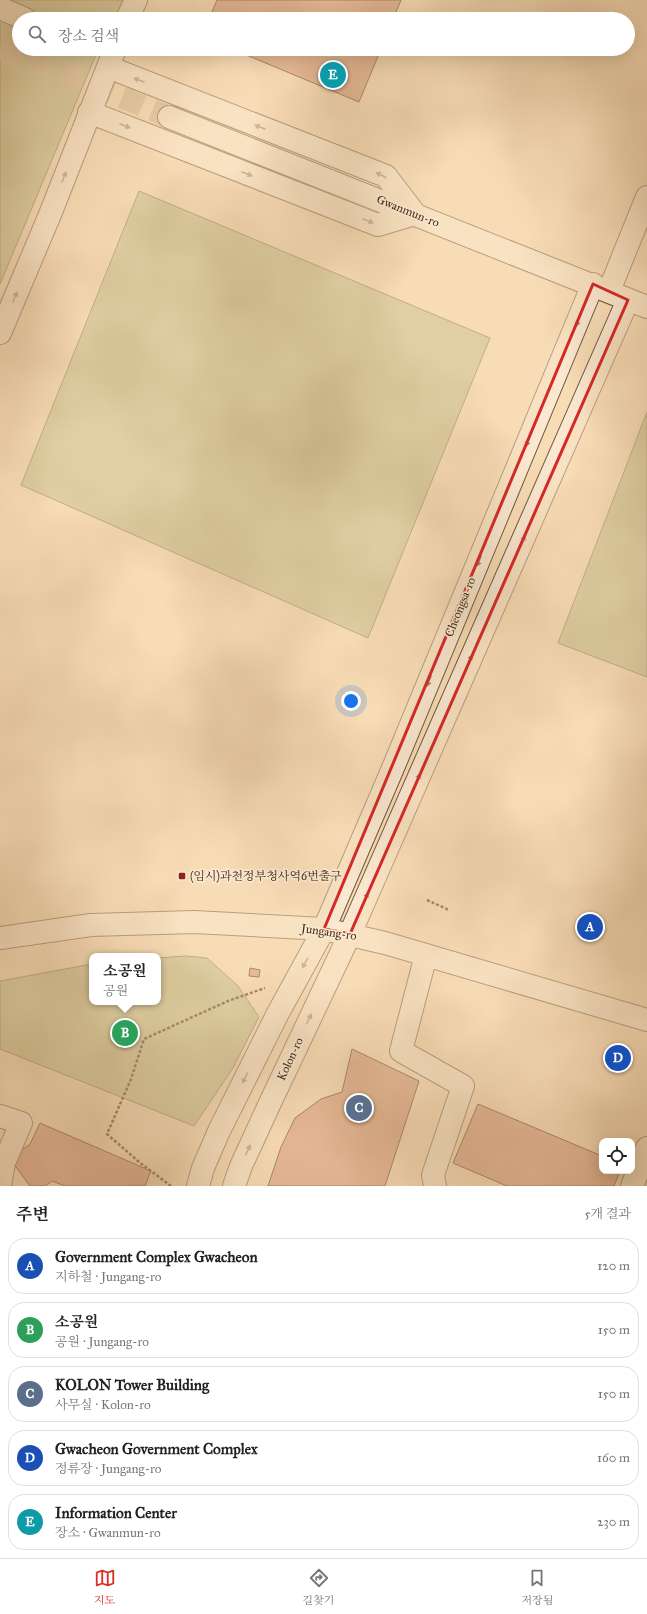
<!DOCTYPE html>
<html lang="ko">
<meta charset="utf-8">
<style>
:root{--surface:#fff;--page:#f6f6f6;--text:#222;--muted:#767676;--line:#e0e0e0;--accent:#d93025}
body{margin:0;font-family:"IM FELL Great Primer","Noto Serif KR",serif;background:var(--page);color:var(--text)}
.controls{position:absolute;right:12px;bottom:12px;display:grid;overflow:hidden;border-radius:8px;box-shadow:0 4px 16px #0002}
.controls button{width:36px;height:36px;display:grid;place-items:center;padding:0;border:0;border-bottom:1px solid var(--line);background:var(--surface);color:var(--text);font:20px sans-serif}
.you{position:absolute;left:351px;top:701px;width:14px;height:14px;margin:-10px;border:3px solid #fff;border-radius:50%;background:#1a73e8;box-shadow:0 0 0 6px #1a73e833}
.badge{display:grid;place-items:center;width:26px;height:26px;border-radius:50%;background:var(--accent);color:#fff;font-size:13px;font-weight:700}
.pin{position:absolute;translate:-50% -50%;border:2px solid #fff;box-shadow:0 1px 4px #0006}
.popup{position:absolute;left:89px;top:953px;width:72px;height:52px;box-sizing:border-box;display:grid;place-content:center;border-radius:8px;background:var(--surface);filter:drop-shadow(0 1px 3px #0005);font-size:13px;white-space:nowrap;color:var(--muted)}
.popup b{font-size:15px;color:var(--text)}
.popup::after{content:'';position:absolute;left:50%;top:100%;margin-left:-8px;border:8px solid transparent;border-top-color:var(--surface)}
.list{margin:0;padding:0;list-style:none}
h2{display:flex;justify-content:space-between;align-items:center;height:52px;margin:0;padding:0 16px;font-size:17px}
h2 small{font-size:13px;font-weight:400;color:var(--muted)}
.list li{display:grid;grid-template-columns:26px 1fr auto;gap:12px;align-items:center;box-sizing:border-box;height:56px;margin:0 8px 8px;padding:0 8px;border:1px solid var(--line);border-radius:16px}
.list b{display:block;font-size:15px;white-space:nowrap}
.list p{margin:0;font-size:13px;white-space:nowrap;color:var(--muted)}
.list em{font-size:13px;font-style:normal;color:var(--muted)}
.icon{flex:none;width:22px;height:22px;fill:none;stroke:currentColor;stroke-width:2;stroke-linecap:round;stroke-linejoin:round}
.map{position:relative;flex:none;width:647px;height:1186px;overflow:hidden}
.search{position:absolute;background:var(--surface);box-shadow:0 4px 16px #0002;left:12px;right:12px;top:12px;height:44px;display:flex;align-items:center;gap:10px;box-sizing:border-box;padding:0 14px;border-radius:22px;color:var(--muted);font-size:15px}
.sheet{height:372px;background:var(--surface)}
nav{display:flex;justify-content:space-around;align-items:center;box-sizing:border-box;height:56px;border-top:1px solid var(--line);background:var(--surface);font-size:11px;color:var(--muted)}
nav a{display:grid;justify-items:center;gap:2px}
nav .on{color:var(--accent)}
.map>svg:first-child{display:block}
.green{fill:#c2bf8b;stroke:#827450}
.building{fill:#d69174;stroke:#412814}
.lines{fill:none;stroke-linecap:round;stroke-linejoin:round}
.minor-tunnel{stroke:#d3b896;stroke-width:22;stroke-dasharray:22 11;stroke-linecap:butt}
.minor-casing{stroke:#6f553c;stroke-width:24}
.path{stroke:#412814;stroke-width:2.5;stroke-dasharray:3 2;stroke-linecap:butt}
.minor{stroke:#fae8d0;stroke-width:22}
.oneway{fill:#9e8872}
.marked{fill:none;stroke:#d62828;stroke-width:3;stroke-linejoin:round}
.poi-dot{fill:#8f2418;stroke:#fae8d0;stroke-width:1.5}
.labels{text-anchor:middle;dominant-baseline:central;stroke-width:3.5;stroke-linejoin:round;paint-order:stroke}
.street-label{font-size:12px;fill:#412814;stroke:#fae8d0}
.poi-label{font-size:12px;fill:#412814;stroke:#fae8d0;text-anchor:start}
</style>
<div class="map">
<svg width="647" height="1186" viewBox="0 0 647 1186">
<rect width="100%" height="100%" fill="#f8dcb6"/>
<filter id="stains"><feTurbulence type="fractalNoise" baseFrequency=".005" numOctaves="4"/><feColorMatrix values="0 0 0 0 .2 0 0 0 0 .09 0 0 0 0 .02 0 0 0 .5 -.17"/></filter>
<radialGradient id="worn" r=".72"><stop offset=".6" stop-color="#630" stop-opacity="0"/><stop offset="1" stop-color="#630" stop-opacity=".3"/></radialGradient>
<path class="green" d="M0 0H136L127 19H19V49H115L112 56 98 50 0 284Z
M139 191 490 338 368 638 21 485Z
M647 412V677L558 643Z
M186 956 207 958 238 986 259 1017 233 1068 194 1126 0 1049V981L92 964V1002H158V958Z"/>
<path class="building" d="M217 0H401L393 19H209Z
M232 49H381L359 102Z
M250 968 260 970 259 977 249 976Z
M352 1049 419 1081 385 1186H268L281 1147 295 1118 321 1099 342 1092Z
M478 1104 602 1156V1171H620L614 1186H507L453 1163Z
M40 1123 151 1171 145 1186H65L52 1181 45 1186H30L10 1159 30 1144Z"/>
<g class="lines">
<path class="minor-tunnel" d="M0 47 169 117"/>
<g class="minor-casing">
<path id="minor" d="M0 8 25 19
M127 19 136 0
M89 112 378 225 415 214 386 176 108 67
M169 117 647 307
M609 291 647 197
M0 333 51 212 115 49
M0 938 91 925 194 922 324 929 385 943 647 1020
M426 955 401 1051 463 1086 433 1175 435 1186
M0 1116 21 1123 4 1163 0 1186
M198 1186 203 1168 219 1131 277 1015 324 929 393 768 593 284
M234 1186 241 1166 270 1103 350 934 628 300
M632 1186 647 1148"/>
</g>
<path class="path" d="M427 900 449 910
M171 1186 139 1162 107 1134 131 1079 144 1039 228 1001 265 988"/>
<use href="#minor" class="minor"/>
</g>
<defs><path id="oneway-solid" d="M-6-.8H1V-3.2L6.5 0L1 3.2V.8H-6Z"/></defs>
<g class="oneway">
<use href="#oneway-solid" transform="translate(139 80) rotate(-159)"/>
<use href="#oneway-solid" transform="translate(125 126) rotate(21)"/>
<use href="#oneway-solid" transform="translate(260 127) rotate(-159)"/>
<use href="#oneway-solid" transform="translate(247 174) rotate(21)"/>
<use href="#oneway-solid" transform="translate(381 175) rotate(-153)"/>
<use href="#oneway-solid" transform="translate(64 177) rotate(-69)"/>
<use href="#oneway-solid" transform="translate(368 221) rotate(21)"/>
<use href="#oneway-solid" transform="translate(15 297) rotate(-67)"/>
<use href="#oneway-solid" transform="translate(578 321) rotate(112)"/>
<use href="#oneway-solid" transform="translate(528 441) rotate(112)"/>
<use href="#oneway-solid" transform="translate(523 541) rotate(-66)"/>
<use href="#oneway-solid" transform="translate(479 561) rotate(112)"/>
<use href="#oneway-solid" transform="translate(470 660) rotate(-66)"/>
<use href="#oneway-solid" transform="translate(429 681) rotate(112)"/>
<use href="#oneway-solid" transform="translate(418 779) rotate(-66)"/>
<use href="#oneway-solid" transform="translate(366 898) rotate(-66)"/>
<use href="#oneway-solid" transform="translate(305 963) rotate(119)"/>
<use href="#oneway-solid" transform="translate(309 1019) rotate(-65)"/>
<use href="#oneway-solid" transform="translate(245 1078) rotate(116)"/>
<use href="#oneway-solid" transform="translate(248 1150) rotate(-65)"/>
</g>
<path d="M0 0H647V1186H0ZM593 284 628 300 350 934 324 929Z" fill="#f8dcb6" fill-opacity=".55" fill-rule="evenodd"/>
<path class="marked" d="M593 284 628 300 350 934 324 929Z"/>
<rect class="poi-dot" x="178" y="872" width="8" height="8" rx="2"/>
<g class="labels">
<g class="street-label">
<text transform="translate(408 211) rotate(22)">Gwanmun-ro</text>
<text transform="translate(460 607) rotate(-68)">Cheongsa-ro</text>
<text transform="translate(329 932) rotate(8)">Jungang-ro</text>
<text transform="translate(290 1059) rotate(-65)">Kolon-ro</text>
</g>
<g class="poi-label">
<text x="190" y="876">(임시)과천정부청사역6번출구</text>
</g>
</g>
<rect width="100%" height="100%" filter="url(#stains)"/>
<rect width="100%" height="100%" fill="url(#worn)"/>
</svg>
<div class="controls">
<button><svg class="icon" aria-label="locate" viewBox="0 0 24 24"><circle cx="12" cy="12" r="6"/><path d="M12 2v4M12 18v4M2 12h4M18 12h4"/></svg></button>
</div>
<div class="you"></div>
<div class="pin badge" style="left:590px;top:927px;background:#1a4fb4">A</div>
<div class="pin badge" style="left:125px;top:1033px;background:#2e9e5b">B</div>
<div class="popup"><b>소공원</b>공원</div>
<div class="pin badge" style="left:359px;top:1108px;background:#5c6f8a">C</div>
<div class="pin badge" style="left:618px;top:1058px;background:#1a4fb4">D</div>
<div class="pin badge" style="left:333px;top:75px;background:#0f9aa8">E</div>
<div class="search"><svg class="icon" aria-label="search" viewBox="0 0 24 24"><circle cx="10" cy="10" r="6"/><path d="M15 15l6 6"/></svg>장소 검색</div>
</div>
<section class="sheet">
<h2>주변<small>5개 결과</small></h2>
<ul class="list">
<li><span class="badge" style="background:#1a4fb4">A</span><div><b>Government Complex Gwacheon</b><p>지하철 · Jungang-ro</p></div><em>120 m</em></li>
<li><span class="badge" style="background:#2e9e5b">B</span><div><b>소공원</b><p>공원 · Jungang-ro</p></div><em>150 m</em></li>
<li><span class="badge" style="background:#5c6f8a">C</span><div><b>KOLON Tower Building</b><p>사무실 · Kolon-ro</p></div><em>150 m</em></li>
<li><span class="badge" style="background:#1a4fb4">D</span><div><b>Gwacheon Government Complex</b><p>정류장 · Jungang-ro</p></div><em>160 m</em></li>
<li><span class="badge" style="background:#0f9aa8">E</span><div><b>Information Center</b><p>장소 · Gwanmun-ro</p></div><em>230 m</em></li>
</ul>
</section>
<nav>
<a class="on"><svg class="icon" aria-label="map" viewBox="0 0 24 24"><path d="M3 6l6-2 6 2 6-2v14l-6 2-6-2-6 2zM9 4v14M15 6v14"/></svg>지도</a>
<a><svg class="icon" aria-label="directions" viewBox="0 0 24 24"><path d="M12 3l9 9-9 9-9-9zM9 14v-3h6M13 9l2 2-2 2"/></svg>길찾기</a>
<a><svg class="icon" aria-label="saved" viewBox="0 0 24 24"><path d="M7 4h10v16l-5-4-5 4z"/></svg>저장됨</a>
</nav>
